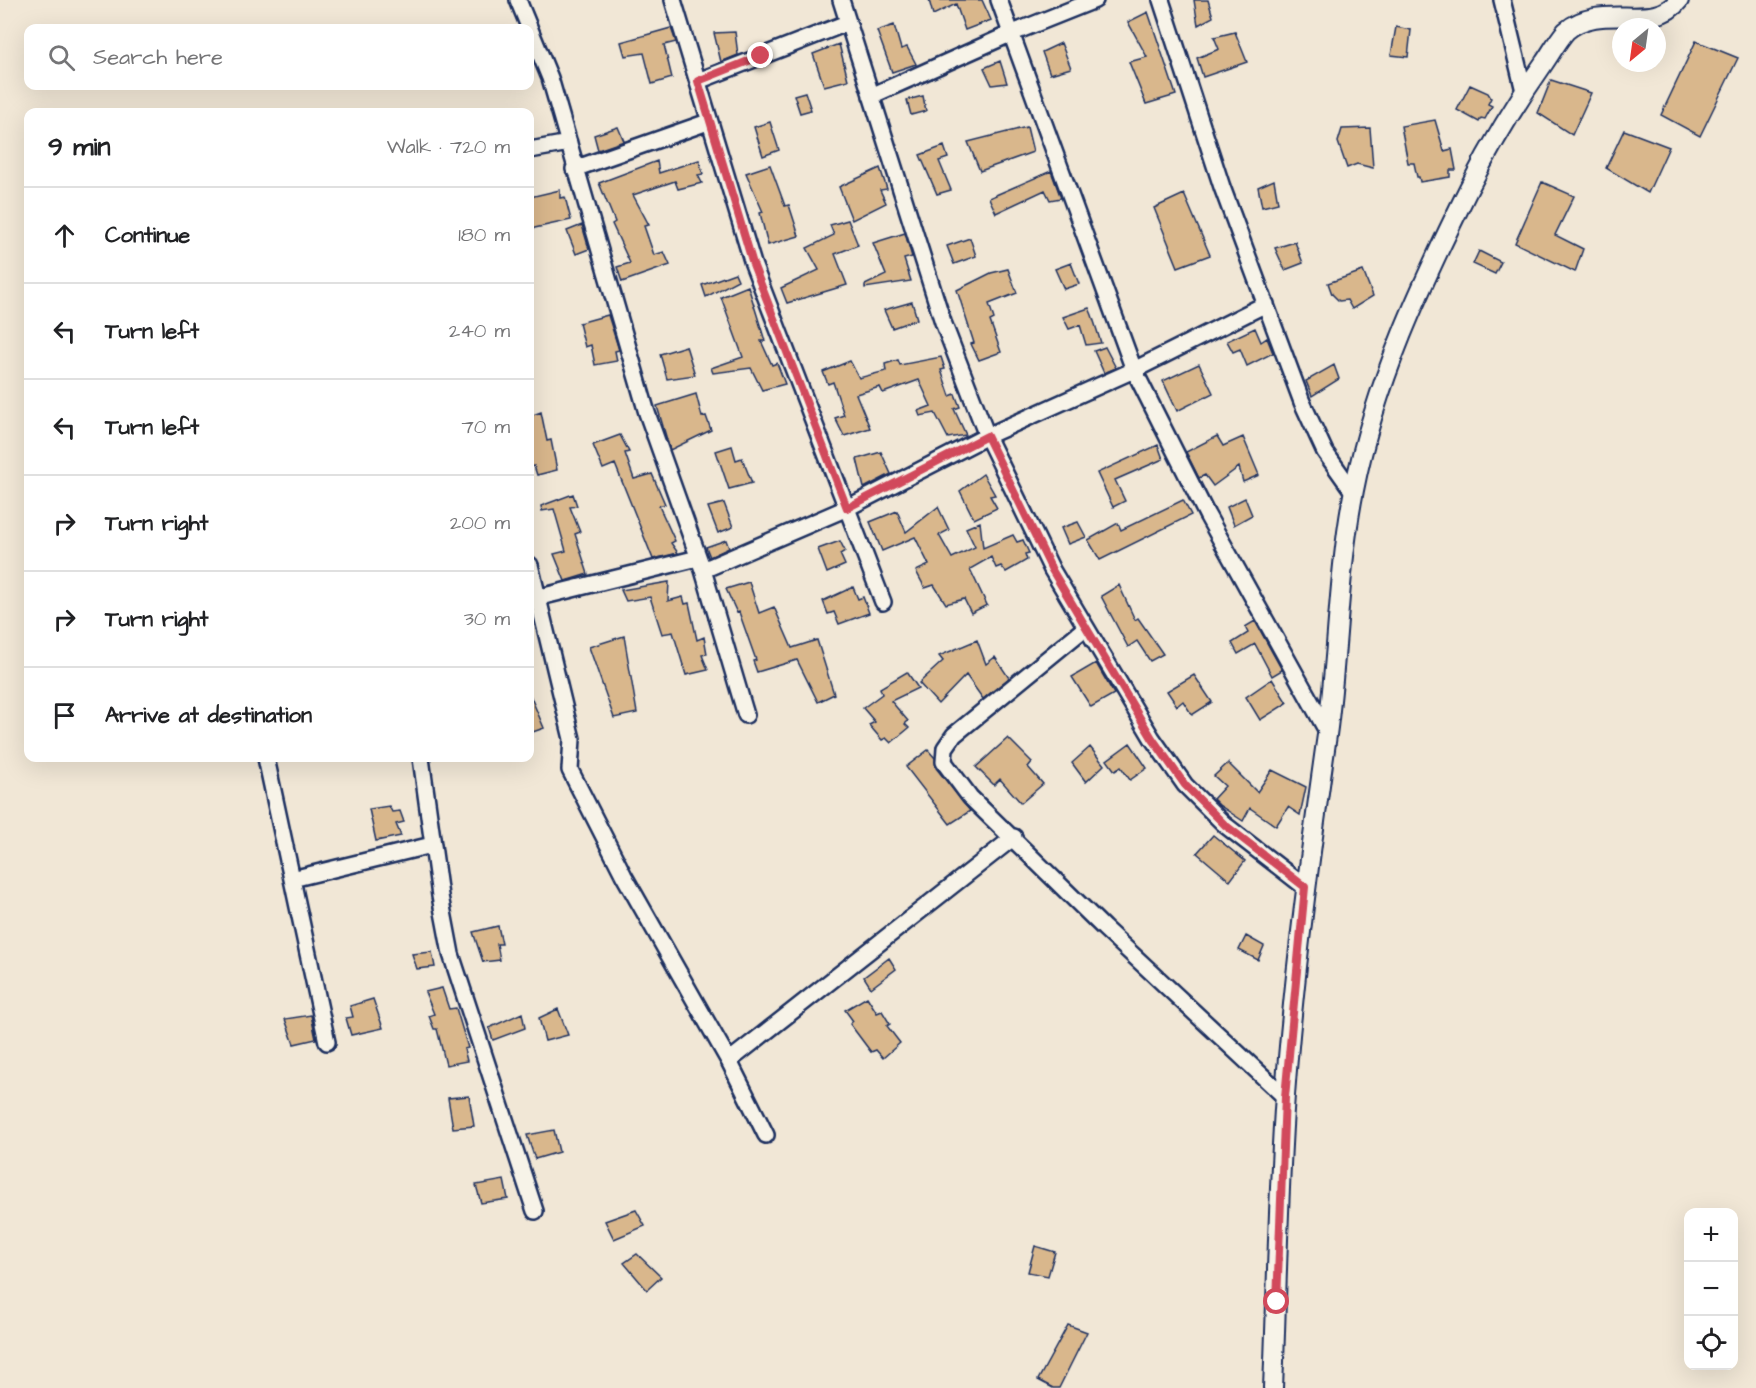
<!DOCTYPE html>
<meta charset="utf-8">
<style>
:root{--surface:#fff;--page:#f2f2f2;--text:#202124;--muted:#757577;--line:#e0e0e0}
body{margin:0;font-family:"Architects Daughter",sans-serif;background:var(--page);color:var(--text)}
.controls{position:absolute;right:18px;bottom:18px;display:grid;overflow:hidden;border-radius:12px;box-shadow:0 6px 24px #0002}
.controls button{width:54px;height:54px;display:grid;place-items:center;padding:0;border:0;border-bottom:2px solid var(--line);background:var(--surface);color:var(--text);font:30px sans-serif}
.compass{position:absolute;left:1612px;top:18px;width:54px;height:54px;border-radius:50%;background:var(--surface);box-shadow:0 6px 24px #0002;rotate:209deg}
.stop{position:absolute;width:18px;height:18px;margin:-14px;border:4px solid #d1495b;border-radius:50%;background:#fff}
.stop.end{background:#d1495b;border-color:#fff;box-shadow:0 2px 6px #0008}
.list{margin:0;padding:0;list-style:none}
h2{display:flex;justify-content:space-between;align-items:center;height:78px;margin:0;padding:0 24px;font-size:26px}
h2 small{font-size:20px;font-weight:400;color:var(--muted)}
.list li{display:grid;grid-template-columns:39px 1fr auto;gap:18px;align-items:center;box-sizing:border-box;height:96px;padding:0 24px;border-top:2px solid var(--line)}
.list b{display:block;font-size:22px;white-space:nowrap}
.list em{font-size:20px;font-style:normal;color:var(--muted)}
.icon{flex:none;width:33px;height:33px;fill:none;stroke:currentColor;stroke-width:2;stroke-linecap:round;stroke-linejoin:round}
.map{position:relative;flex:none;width:1756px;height:1388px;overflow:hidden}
.search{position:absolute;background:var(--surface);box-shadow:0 6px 24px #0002;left:24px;top:24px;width:510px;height:66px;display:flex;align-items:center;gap:15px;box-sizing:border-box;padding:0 21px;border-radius:12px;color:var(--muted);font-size:22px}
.panel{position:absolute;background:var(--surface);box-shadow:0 6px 24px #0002;left:24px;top:108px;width:510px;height:654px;border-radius:12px}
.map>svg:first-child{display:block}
.building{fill:#d9b78c;stroke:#1b2f5e;stroke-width:1.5}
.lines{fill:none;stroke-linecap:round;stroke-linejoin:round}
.minor-casing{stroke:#1b2f5e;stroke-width:20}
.tertiary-casing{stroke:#1b2f5e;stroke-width:22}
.minor{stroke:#f7f3e8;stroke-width:15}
.tertiary{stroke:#f7f3e8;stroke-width:18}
.route{stroke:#d1495b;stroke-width:8}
</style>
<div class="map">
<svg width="1756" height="1388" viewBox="0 0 1756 1388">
<rect width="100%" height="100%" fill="#f1e7d6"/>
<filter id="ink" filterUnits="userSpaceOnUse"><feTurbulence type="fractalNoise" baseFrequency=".0167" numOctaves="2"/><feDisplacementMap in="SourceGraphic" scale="12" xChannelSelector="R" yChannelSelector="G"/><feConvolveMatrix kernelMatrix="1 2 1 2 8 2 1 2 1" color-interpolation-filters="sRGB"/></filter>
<g filter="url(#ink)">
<path class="building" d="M929 0H982L991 20 965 30 956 4 933 15Z
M1194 0H1208L1213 17 1198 25Z
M1148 12 1176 95 1146 104 1129 62 1147 57 1128 22Z
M894 25 901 49 907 47 916 64 892 72 877 31Z
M1396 27 1411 30 1408 57 1391 55Z
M671 28 676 42 664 45 672 78 652 84 644 53 625 56 621 42Z
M735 32 738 55 721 62 714 33Z
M1235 32 1247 62 1203 77 1197 58 1219 49 1214 37Z
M1696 41 1738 58 1700 136 1661 115Z
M1061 43 1071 68 1050 74 1042 52Z
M839 44 848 80 824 86 813 54Z
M1000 61 1007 83 992 85 984 68Z
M1551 80 1591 93 1572 135 1538 113Z
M1470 85 1488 93 1491 98 1488 104 1492 106 1485 119 1481 118 1479 122 1457 110Z
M805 92 811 110 800 113 794 95Z
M923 96 926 111 911 115 907 100Z
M1435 120 1444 151 1452 149 1456 170H1450V177L1420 182 1419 177H1417L1414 163H1408L1401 126Z
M770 122 779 150 763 156 754 127Z
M618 127 624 141 598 150 594 135Z
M1027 127 1033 152 980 171 968 142Z
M1370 128 1373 168 1357 164 1347 168 1338 142 1342 129Z
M1624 130 1669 147 1648 193 1606 168Z
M944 146 948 158 939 161 951 190 937 194 920 155Z
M699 160 703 174 698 175 702 183 678 189 675 181 633 195 649 225 644 226 654 255 664 252 670 265 622 282 617 267 630 263 612 224 615 222 599 183 657 161 659 173Z
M770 165 785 206 789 205 799 236 768 245 760 213 763 212 746 173Z
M880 168 887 189 880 190 886 203 852 220 839 187Z
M1051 171 1061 198 1050 200 1045 190 996 213 989 198Z
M1274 180 1278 203 1262 207 1258 187Z
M1542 182 1574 196 1555 235 1583 249 1575 272 1515 243Z
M560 190V198L565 197 571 220 530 229V197Z
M1184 194 1210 255 1178 267 1154 208Z
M848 220 858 245 835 254 847 285 787 303 781 288 819 270 807 248 834 235 830 225Z
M582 225 589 249 576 254 567 231Z
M905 233 912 257 904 259 911 281 865 288V285L886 275 873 243Z
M970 238 976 256 954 264 947 246Z
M1295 242 1303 263 1285 270 1275 248Z
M1479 251 1501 262 1495 274 1473 264Z
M1071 263 1079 284 1064 289 1055 269Z
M1008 269 1017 293 989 304 994 319 990 321 1001 352 979 360 971 344 974 343 957 290 991 273Z
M1363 271 1373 296 1352 309 1347 300 1339 301 1332 294 1328 283Z
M735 273 738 280 706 297 702 285Z
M748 286 765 341H761L772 365 777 363 785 384 762 390 751 368 713 373 711 368 743 357 721 297Z
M912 302 917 319 892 328 884 310Z
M1089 308 1092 315 1101 343 1086 345 1080 325 1069 329 1063 317Z
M608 315 619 350 615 351 617 361 595 365 591 345 585 347 579 323Z
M1255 328 1261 342 1267 338 1273 353 1247 366 1240 349 1233 352 1227 341Z
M686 346 695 375 667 379 660 354Z
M1105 347 1116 368 1104 373 1094 351Z
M941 357 945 369 941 370 950 396 955 394 960 407 954 409 966 435 948 438 935 413 920 416 918 411 931 406 919 380 883 393 880 387 856 394 870 428 844 436 835 418 844 415 833 382 828 384 823 372 850 361 859 378 886 371 885 364 898 360 900 365Z
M1199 364 1213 393 1177 411 1163 381Z
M1334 365 1339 379 1312 396 1306 381Z
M696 394 702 417 706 416 711 430 670 450 657 406Z
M541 412 547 441 551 440 557 470 537 475 534 466 530 467V416Z
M620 435 629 452 625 453 634 479 652 474 665 504 659 506 675 541 671 543 678 553 653 559 615 464 603 469 593 445Z
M1217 436 1223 446 1243 437 1259 475 1243 482 1239 467 1213 486 1205 475 1199 478 1186 452Z
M1158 445 1163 459 1115 480 1125 501 1113 507 1097 473Z
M732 446 736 460 742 458 752 483 729 489 716 451Z
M881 452 891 474 864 488 857 459Z
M983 474 995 495 990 496 997 508 974 519 960 491Z
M573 494 577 506 570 507 580 532 575 534 588 574 565 581 554 554 566 551 554 509 542 511 541 506Z
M1245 498 1252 515 1234 525 1227 507Z
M1183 500 1191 515 1100 560 1088 540 1118 523 1121 530Z
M724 503 733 527 718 533 708 507Z
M938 507 949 530 939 535 952 558 975 547 966 528 980 522 983 548 1013 535 1017 542 1023 540 1029 553 1025 554 1027 560 1006 572 1001 566 996 568 991 557 970 569 987 605 971 613 964 599 946 604 934 585 925 588 916 571 929 565 915 537 882 551 870 522 897 511 906 532Z
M1078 522 1086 537 1068 544 1061 528Z
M726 540 729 548 710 557 706 547Z
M840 541 845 551 840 554 845 565 827 573 818 549Z
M669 582 668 601 683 597 685 604 689 603 697 640 704 637 707 654 702 655 708 670 686 675 673 632 662 634 650 597 626 601 621 590Z
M749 582 759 613 774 607 792 648 817 640 834 694 818 702 797 660 757 672 753 661 756 660 739 612 737 613 726 589Z
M1119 585 1135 620 1138 618 1163 654 1150 661 1137 641 1128 647 1101 596Z
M853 587 858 599 863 597 869 613 839 624 834 612 828 614 823 601Z
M1255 621 1282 670 1272 676 1255 644 1238 654 1232 643 1248 633 1245 627Z
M624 636 637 713 614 718 589 647Z
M977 640 986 664 995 657 1009 678 983 699 966 675 938 704 919 683 943 661 939 656Z
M1096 663 1114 694 1091 707 1072 677Z
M907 672 918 688 891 701 908 721 905 724 909 728 891 743 886 738 882 740 869 725 875 722 863 708 882 694 880 688Z
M1194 675 1212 702 1192 715 1183 701 1177 706 1167 691Z
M1272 679 1287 703 1260 720 1246 697Z
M530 695 544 728 530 733Z
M1008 738 1032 762 1028 767 1043 784 1021 803 1000 779 994 785 976 767Z
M1130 743 1147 768 1130 780 1121 767 1115 771 1107 760Z
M1090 747 1104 765 1086 782 1072 763Z
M928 750 935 758 936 768 970 811 950 824 906 767Z
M1228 763 1257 792 1272 770 1306 787 1300 815 1288 807 1276 826 1250 808 1243 821 1219 805 1213 799 1225 786 1214 776Z
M389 806 392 812 400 811 404 822 396 824 401 836 376 841 369 809Z
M1213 835 1245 861 1230 881 1197 853Z
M498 926 502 944H497L500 960 483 962 473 932Z
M1246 936 1264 946 1258 960 1239 950Z
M432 952 435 967 417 969 412 954Z
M889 958 896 969 871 988 864 977Z
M442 988 449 1009 456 1008 468 1048 464 1049 467 1061 446 1065 437 1029H434L429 1016 434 1014 425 992Z
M867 997 877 1013 882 1011 890 1024 887 1026 900 1043 883 1058 876 1050 871 1052 850 1024 853 1021 845 1010Z
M373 999 383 1028 351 1035 346 1018 353 1017 350 1006Z
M558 1009 568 1035 545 1041 539 1018Z
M522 1013 525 1028 493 1040 489 1028Z
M311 1015 316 1039 294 1044 285 1019Z
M469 1096 474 1126 453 1128 448 1098Z
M554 1130 559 1152 535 1159 527 1135Z
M504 1180 508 1199 481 1203 476 1185Z
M636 1210 645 1226 614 1239 605 1221Z
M1035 1246 1055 1252 1048 1276 1028 1272Z
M637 1254 661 1277 647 1290 624 1263Z
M1068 1325 1087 1332 1059 1388H1053L1038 1380Z"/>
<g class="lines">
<g class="minor-casing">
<path id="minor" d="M518 0 550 78 647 413 703 570 746 715
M673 0 753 264 883 602
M841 0 943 322 987 436 1052 570 1152 738 1185 785 1225 825 1305 887
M999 0 1134 370 1207 515 1327 731
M1161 0 1222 187 1302 402 1325 452 1354 493
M1502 0 1524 91
M698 81 847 23
M871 96 1010 34 1095 0
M530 150 569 143
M574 169 708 122
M530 565 572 739 570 770 624 876 729 1061 766 1135
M703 570 847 508 987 436 1134 370 1266 304
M532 599 698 558
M1085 628 954 735 945 748 944 762 970 797 1104 928 1285 1097
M266 758 327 1042
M421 758 440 896 451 954 535 1211
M292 879 432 845
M729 1061 1014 837"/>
</g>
<g class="tertiary-casing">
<path id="tertiary" d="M1273 1388C1277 1291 1278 1192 1285 1095 1294 974 1310 855 1327 735 1338 654 1338 571 1354 490 1375 383 1421 285 1469 188 1491 145 1516 103 1544 63 1551 53 1558 40 1566 31 1602 0 1653 34 1679 0"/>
</g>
<use href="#minor" class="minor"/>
<use href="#tertiary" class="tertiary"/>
</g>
</g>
<g class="lines" filter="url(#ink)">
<path class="route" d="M761 56 698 81 753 264 847 508 987 436 1052 570 1152 738 1185 785 1225 825 1305 887 1285 1097 1277 1302"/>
</g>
</svg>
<div class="controls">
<button>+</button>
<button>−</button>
<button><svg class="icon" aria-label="locate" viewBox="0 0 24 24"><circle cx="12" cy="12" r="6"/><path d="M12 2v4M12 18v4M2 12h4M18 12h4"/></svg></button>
</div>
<svg class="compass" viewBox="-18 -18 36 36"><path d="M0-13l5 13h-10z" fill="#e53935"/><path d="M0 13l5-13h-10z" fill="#757577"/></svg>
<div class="stop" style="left:1277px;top:1302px"></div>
<div class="stop end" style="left:761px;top:56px"></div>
<div class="search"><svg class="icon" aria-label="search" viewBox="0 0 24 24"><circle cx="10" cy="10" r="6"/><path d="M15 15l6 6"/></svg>Search here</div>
<section class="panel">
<h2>9 min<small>Walk · 720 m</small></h2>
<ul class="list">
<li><svg class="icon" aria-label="ahead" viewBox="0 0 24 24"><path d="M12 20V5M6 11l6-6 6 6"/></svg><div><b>Continue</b></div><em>180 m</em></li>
<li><svg class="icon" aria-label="left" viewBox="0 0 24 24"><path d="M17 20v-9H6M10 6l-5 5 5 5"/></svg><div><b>Turn left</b></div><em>240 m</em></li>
<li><svg class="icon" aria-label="left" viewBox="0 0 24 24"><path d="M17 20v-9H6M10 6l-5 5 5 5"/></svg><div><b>Turn left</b></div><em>70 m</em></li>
<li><svg class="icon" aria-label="right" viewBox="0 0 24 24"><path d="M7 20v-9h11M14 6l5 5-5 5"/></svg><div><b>Turn right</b></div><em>200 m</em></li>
<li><svg class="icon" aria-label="right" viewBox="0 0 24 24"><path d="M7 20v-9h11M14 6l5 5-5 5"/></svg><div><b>Turn right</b></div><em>30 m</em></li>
<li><svg class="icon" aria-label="arrive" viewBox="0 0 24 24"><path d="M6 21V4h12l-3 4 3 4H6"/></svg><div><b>Arrive at destination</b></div></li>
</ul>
</section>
</div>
